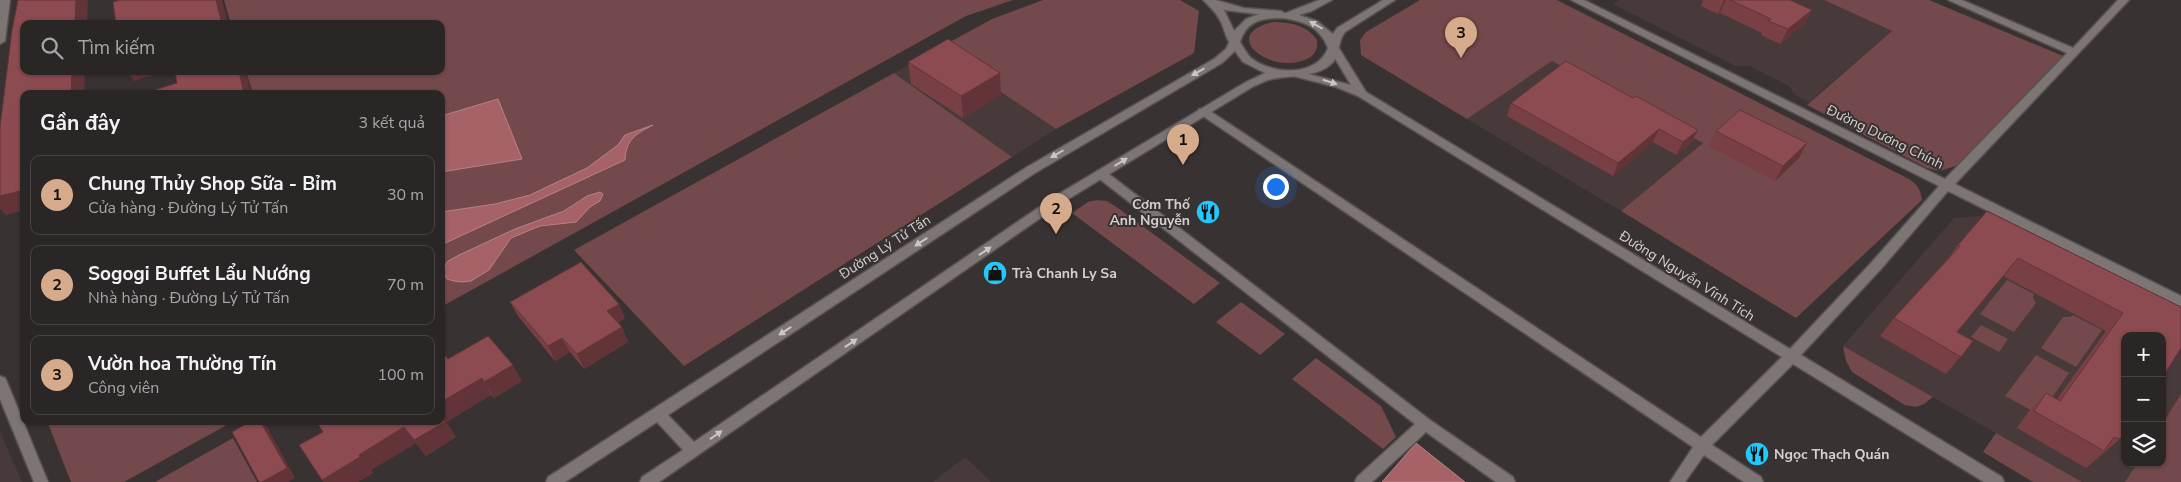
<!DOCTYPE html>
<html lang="vi">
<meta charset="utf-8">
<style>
:root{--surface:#2b2626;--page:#373232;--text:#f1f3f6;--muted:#a6a5a7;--line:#474343;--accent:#d6ab8b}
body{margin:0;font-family:"Nunito Sans",sans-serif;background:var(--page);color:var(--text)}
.controls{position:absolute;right:15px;bottom:15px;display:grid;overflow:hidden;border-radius:10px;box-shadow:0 1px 4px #0004}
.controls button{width:45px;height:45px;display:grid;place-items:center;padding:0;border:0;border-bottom:1px solid var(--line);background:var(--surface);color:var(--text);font:25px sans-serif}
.you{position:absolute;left:1275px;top:186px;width:18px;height:18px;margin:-12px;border:4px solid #fff;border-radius:50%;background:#1a73e8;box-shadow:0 0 0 8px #1a73e833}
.badge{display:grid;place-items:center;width:32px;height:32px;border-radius:50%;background:var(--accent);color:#111;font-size:16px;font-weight:700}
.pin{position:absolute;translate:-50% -41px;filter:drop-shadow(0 1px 2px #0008)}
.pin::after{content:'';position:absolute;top:26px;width:18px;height:15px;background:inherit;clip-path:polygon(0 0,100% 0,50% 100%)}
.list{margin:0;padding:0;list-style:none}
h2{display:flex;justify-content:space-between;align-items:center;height:65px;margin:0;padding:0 20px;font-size:21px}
h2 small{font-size:16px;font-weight:400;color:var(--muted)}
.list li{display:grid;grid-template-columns:32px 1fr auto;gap:15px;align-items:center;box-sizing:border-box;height:80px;margin:0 10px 10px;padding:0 10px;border:1px solid var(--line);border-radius:10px}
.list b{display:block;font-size:19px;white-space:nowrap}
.list p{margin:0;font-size:16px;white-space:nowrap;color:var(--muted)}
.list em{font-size:16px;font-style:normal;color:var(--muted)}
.icon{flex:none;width:28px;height:28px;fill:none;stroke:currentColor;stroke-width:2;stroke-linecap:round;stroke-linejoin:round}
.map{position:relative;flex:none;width:2181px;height:482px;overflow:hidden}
.search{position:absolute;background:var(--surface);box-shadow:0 1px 4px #0004;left:20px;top:20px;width:425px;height:55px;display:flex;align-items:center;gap:12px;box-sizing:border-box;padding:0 18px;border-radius:10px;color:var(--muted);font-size:19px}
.panel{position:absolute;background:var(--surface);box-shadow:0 1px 4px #0004;left:20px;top:90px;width:425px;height:335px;border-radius:10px}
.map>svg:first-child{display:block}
.built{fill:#483a3b}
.green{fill:#74494b}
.water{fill:#a66266;stroke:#b48386}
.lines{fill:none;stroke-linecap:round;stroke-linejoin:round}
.minor-casing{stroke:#565151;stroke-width:3}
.tertiary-casing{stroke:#565151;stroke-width:3}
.minor{fill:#7d7474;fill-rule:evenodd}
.tertiary{fill:#7d7474;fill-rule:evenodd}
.wall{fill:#784045}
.shaded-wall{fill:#623438}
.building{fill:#8c4b50;stroke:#623438}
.oneway{fill:#ccc7c7}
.labels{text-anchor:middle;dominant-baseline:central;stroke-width:4;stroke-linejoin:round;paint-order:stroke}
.street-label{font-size:14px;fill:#d5d0d0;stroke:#393232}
.poi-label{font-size:14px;font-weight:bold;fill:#d5d0d0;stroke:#393232;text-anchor:start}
</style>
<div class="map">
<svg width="2181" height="482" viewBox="0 0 2181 482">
<rect width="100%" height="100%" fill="#393232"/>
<path class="built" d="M1619 0H1824L1892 31 1809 102 1795 95 1789 86 1749 66H1736L1613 4Z
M937 49 1056 129 1012 157 894 73Z
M1552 61 1703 143 1621 211 1467 119Z
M1980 216 2181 319V394L2162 424V336H2125V463H2137L2125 482H2082L1843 346 1954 218Z
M0 432 22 482H0Z
M965 457 991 482H933Z"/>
<path class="green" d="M224 0H1013L966 16 441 307V94H253L246 71H441V24H231Z
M1043 0H1180L1199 11 1194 53 1056 129 937 49 992 19Z
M1420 0H1557L1909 179C1917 184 1921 190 1922 200L1796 318 1621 211 1703 143 1552 61 1467 119 1361 55 1360 40 1366 32Z
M1824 0H1929L2063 56 1958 165 1940 171 1927 168 1807 105 1892 31Z
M1273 22C1290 22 1307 25 1317 40 1318 49 1315 55 1307 59 1272 76 1217 35 1273 22Z
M894 73 1012 157 684 366 574 250Z
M1097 200 1107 201 1118 208 1220 283 1194 304 1072 213 1088 202Z
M2007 280 2034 294 2033 298 2036 303 2014 332 1980 314Z
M1241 302 1285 334 1260 355 1216 322Z
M2073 315 2102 330 2076 367 2041 348 2063 317H2070Z
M1981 325 2008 339 1999 352 1971 337Z
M1843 346 1933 397 1924 404 1916 407 1905 405 1852 372 1846 361Z
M2036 355 2069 373 2040 415 2005 396Z
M1316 358 1381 406 1396 437 1383 449 1292 379Z
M2181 394V482H2125L2137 463H2162V424Z
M47 421H234L124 482H71Z
M1996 433 2082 482H2033L1983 452Z
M233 438 257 482H155Z"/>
<path class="water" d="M498 99 522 159 441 172V116Z
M653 125C636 134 626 139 625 160L441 245V212L495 204 530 195 587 168 618 145 625 135Z
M600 192 603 194 600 201 590 207 576 222 540 226 511 238 489 270 471 281 462 282 454 281 447 279 444 274 443 268 448 261 459 255 515 229 564 211 587 196Z
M1416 443 1465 482H1382Z"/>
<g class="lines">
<g class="minor-casing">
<path id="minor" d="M0 0H10L5 41 0 44Z
M1203 0H1216L1244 8 1281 11 1286 14 1281 17 1224 10 1240 43 1235 46C1226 43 1225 30 1221 22 1216 12 1210 7 1203 0Z
M1571 0H1584L1945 179 2067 53 1948 0H1962L2073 48 2118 0H2129L1955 184 2181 296V307L1948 191 1881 269 1801 355 2002 477 2004 482H1984L1793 364 1712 445 1761 477 1763 482H1744L1704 455 1685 482H1670L1693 447 1197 112 1199 109H1207L1701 437 1782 357 1358 96 1336 87 1293 76 1292 74 1293 72 1297 71 1351 85 1328 47 1333 44 1337 45 1366 92 1790 349 1871 263 1939 186Z
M1101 170 1105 171 1430 420 1513 477 1515 482H1496L1426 432 1372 482H1355L1357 477 1415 424 1097 177 1095 174 1097 171Z
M0 376 5 378 7 382 48 482H34L0 399Z"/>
</g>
<g class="tertiary-casing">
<path id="tertiary" d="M1319 0H1332L1312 11 1299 15 1317 21 1333 34 1337 28 1383 0H1395L1345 32C1338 41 1340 52 1334 61 1320 78 1291 75 1272 79 1266 80 1260 84 1254 86L1065 201 659 482H640L642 477 683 450 657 422 565 482H546L548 477 1027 167 1214 59 1226 49 1234 31 1246 19 1262 13H1286ZM1282 18C1304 21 1320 27 1328 48 1317 77 1273 75 1251 58 1247 54 1243 47 1240 42 1247 21 1261 18 1282 18ZM1235 51 1243 62 1265 73 1246 82 1057 195 694 442 668 415 1035 173 1222 63Z"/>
</g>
<use href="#minor" class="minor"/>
<use href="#tertiary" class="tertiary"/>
</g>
<path class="wall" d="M1703 0H1790L1812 10 1804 24 1780 44 1761 35 1762 33 1720 13 1718 14 1701 6Z
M908 62 1001 95 963 118 911 84Z
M1633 98 1698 130 1691 143 1676 155 1653 142 1613 176 1507 116 1511 103Z
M1716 131 1799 158 1775 181 1709 146Z
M1987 211 2181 307 2120 439 2086 468 2017 428 2029 411 2046 393 2057 399 2106 331 2003 276 1957 332 1973 341 1946 374 1880 336 1894 318 1945 262 1958 245Z
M510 302 625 318 618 323 622 327 628 342 584 369 570 352 555 361 518 316Z
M448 359 522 381 494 398 491 395 446 422 456 437 426 456 416 443 371 470 373 473 358 482H324L322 480Z"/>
<path class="shaded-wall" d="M76 0H88L87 24H75Z
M216 0H222L228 24H222Z
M1724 0H1726L1720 13 1718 14Z
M1812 10 1804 24 1780 44 1788 29Z
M72 71H85L84 94H71Z
M127 71H165L134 81Z
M239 71H246L251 94H244Z
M1000 73 1001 95 963 118 961 96Z
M1659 129 1653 142 1613 176 1618 163Z
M1698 130 1691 143 1676 155 1683 142Z
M1807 143 1799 158 1775 181 1783 166Z
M24 190V210L6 215 0 209V196Z
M619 304 625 318 614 325 607 311Z
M622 327 628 342 584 369 577 354Z
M562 338 570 352 555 361 548 346Z
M513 365 522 381 494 398 484 382Z
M482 378 491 395 446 422 456 437 426 456 414 440 441 417V402Z
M260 421H262L267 427 295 478 288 482H262Z
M404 427 416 443 371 470 373 473 358 482H324L322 480 359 455Z"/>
<path class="building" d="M18 0H76L75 24H24V71H72L71 94H24V190L0 196V127L12 30Z
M120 0H216L222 24H116L113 2Z
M1730 0H1790L1812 10 1788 29 1768 21 1771 19Z
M948 39 1000 73 961 96 908 62Z
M1566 61 1633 98 1636 96 1698 130 1683 142 1659 129 1618 163 1511 103Z
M175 71H239L244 94H142L177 83Z
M1740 110 1807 143 1783 166 1716 131Z
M1987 211 2181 307V348L2162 378V336H2125V432L2120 439 2114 437 2104 451 2034 411 2046 393 2060 401 2123 313 2018 258 1957 332 1973 341 1961 357 1894 318 1960 246 1958 245Z
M581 262 619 304 607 311 622 327 577 354 562 338 548 346 510 302Z
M488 336 513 365 484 382 482 378 441 402V350L448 359Z
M441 416 445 422 414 440 404 427 359 455 360 457 322 480 299 445 323 432 316 421H441Z
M251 421H260L287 468 262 482H259L232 432Z"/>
<defs><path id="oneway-solid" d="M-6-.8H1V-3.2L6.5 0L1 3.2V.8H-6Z" transform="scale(1.25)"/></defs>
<g class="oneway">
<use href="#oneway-solid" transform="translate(1316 25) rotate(-150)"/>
<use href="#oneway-solid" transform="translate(1198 72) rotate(150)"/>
<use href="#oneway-solid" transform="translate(1330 82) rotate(17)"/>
<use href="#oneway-solid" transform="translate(1057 154) rotate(150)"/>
<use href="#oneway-solid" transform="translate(1121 162) rotate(-31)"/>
<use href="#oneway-solid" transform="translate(921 242) rotate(147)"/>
<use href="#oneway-solid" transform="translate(985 251) rotate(-34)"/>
<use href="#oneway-solid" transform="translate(785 331) rotate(147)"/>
<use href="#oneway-solid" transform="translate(851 343) rotate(-34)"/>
<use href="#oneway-solid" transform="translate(716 435) rotate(-35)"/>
</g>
<defs>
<g id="restaurant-disc" transform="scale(1.25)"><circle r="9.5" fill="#22c9fd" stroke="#393232"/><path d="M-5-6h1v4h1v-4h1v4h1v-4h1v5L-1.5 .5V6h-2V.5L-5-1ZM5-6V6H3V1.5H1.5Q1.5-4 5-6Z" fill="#111"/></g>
<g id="shop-disc" transform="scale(1.25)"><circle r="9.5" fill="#22c9fd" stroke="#393232"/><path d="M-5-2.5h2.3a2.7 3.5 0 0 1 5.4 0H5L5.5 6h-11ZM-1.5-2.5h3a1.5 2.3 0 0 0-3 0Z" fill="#111"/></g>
</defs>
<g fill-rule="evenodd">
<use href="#restaurant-disc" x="1208" y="212"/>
<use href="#shop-disc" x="995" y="273"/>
<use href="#restaurant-disc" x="1757" y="454"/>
</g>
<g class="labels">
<g class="street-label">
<text transform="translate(1885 137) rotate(26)">Đường Dương Chính</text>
<text transform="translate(885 247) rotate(-33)">Đường Lý Tử Tấn</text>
<text transform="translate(1687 276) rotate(32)">Đường Nguyễn Vĩnh Tích</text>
</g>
<g class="poi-label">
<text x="1190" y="204" text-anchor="end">Cơm Thố<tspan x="1190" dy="16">Anh Nguyễn</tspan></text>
<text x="1012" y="273">Trà Chanh Ly Sa</text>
<text x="1774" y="454">Ngọc Thạch Quán</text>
</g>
</g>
</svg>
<div class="controls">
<button>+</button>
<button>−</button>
<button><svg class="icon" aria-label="layers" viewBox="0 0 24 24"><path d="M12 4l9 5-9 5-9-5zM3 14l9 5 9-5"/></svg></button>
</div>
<div class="you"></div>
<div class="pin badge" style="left:1183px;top:165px">1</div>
<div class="pin badge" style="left:1056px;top:234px">2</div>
<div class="pin badge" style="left:1461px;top:58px">3</div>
<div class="search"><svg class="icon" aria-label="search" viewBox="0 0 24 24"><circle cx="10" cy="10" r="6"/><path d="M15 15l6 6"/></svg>Tìm kiếm</div>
<section class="panel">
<h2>Gần đây<small>3 kết quả</small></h2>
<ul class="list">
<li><span class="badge">1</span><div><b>Chung Thủy Shop Sữa - Bỉm</b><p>Cửa hàng · Đường Lý Tử Tấn</p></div><em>30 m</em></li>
<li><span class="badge">2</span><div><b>Sogogi Buffet Lẩu Nướng</b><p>Nhà hàng · Đường Lý Tử Tấn</p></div><em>70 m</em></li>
<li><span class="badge">3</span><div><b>Vườn hoa Thường Tín</b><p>Công viên</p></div><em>100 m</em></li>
</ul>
</section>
</div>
